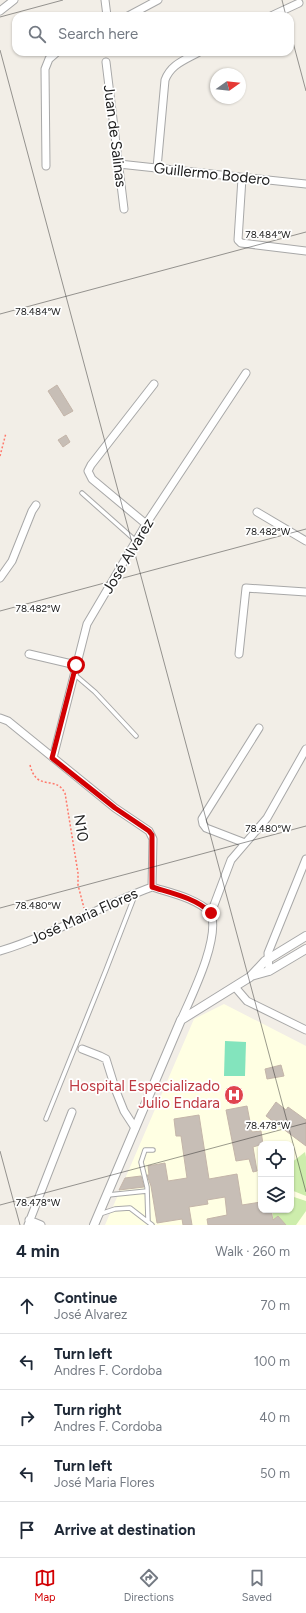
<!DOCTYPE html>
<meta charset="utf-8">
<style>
:root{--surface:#fff;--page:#f6f6f7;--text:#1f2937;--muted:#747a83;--line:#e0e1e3;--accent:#d20003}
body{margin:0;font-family:Figtree,sans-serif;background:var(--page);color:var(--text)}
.controls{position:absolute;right:12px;bottom:12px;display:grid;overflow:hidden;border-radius:8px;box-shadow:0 1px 3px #0004}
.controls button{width:36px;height:36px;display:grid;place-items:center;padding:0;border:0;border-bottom:1px solid var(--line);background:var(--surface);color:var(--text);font:20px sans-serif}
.compass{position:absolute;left:210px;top:68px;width:36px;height:36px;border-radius:50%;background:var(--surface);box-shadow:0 1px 3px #0004;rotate:75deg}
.stop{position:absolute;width:12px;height:12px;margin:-9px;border:3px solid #d20003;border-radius:50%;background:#fff}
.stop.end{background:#d20003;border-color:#fff;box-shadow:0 1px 4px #0008}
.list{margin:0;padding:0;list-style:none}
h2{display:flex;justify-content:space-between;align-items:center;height:52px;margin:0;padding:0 16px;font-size:17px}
h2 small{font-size:13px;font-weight:400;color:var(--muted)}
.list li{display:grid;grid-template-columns:26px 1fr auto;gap:12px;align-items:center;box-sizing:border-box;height:56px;padding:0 16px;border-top:1px solid var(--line)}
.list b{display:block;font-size:15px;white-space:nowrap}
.list p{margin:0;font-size:13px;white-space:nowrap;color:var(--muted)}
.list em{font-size:13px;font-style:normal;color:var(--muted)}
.icon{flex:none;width:22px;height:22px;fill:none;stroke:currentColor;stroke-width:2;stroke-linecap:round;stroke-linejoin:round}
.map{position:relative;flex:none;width:306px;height:1225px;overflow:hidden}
.search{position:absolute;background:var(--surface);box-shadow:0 1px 3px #0004;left:12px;right:12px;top:12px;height:44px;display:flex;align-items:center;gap:10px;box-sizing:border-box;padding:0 14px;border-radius:12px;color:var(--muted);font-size:15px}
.sheet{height:332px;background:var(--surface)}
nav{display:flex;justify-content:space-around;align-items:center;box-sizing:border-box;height:56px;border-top:1px solid var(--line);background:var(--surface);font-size:11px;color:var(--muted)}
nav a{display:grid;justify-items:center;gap:2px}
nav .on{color:var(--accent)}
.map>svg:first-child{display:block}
.education{fill:#ffffe3;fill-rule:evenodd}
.grass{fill:#cdedac}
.pitch{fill:#83e4bd}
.building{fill:#c7beb6;stroke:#c4b5a9}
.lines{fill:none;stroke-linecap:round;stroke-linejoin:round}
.service-casing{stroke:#a8a8a8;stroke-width:5.5}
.minor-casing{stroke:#a8a8a8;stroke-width:9}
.tertiary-casing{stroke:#a8a8a8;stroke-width:10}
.path{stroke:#ff786b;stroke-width:1.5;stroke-dasharray:2 2;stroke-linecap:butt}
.service{stroke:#fff;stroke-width:3.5}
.minor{stroke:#fff;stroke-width:7}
.tertiary{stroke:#fff;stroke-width:8}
.route{stroke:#d20003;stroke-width:5}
.ticks{fill:none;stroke:#212121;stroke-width:1;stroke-opacity:0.45}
.labels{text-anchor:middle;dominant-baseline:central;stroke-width:3.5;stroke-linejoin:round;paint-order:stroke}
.street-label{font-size:15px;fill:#212121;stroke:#fff}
.health-label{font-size:15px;fill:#be3a42;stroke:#fff;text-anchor:end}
.ticks-label{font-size:10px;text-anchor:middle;fill:#212121;stroke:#fff;stroke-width:3.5;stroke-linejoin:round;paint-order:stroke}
</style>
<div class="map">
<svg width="306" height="1225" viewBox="0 0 306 1225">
<rect width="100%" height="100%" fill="#f2eee7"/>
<path class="education" d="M224 1004 306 1046V1225H105L194 1019ZM261 1144H291V1210H261Z"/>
<path class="grass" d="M305 1152 306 1157V1196L291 1190V1163Z
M291 1196 306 1201V1211L296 1225H274L272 1210H291Z"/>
<path class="pitch" d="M225 1041 246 1042 245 1076H224Z"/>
<path class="building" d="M57 385 73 411 64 416 48 391Z
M66 435 70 442 63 447 58 440Z
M281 1065 284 1076 267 1079 265 1069Z
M276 1102 286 1110 288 1107 306 1120V1146L266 1116Z
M247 1106 252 1132 261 1131 263 1144 253 1147 257 1171 253 1172 249 1159 236 1161 226 1110Z
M199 1115 209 1179 237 1174 242 1205 261 1202V1210H271L273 1220 278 1216 286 1225H208L207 1219 227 1215 225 1197 207 1200 208 1204 189 1207 192 1225H183L182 1219 157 1223 151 1186 147 1175H149L148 1166 165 1163 168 1181 187 1178 181 1136H176L174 1119Z
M141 1176 144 1187 119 1190 125 1178Z"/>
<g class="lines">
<g class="service-casing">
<path id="service" d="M82 493 136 541
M74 674 95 692 136 736
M46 1119 106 970 135 895
M108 1195 147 1191
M100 1214 115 1209 130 1208 152 1225
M148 1221 147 1187 141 1162 145 1150H153"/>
</g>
<g class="minor-casing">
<path id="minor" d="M105 0 107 16
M0 11 14 0
M128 16 158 0
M271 16 299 3
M106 62 124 209
M119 164 306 184
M46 166 45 69 49 59 57 52
M157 168 165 80C171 64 185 60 199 52
M242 178 238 240 241 243 306 251
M257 512 306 541
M146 524 92 479 88 471 91 465 154 384
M0 578 12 561 32 511 36 505
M29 654 76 665
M239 654 246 588 306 592
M0 718 8 721 115 808 149 831 153 839 152 887
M53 758 87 624 146 524 246 373
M245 843 206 828 203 824 202 819 259 728
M0 951C53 935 100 906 152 887 171 893 196 898 211 913
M269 971 268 953 306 859
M235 987 247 1001 306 1030
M181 1020C192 995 220 939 211 913L231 860 267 818 306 749
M82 1049 100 1056 106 1059 116 1091 124 1111 135 1128
M29 1220 41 1225
M28 1225 72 1112"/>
</g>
<g class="tertiary-casing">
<path id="tertiary" d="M251 976 269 971 306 949
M94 1225 181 1020 250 977 265 961 306 936"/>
</g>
<path class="path" d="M0 456 6 433
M30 765C37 793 55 774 65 793L78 873V885L84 908"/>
<use href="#service" class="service"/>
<use href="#minor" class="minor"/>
<use href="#tertiary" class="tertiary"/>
</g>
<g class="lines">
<path class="route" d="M76 665 52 758 115 808 149 831 152 835V887C171 893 196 898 211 913"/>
</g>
<path class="ticks" d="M282 0 286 16M0 17 63 0M290 31 306 91M0 50 306 1192M0 314 306 232M0 611 306 529M0 908 306 826M0 1151 20 1225M0 1205 306 1123"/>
<defs>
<g id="hospital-disc" transform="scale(1)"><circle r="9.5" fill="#e0444e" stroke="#fff"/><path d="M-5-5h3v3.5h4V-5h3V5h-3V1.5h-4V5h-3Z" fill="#fff"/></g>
</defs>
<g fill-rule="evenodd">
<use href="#hospital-disc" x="234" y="1095"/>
</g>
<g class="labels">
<g class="street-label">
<text transform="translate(115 136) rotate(83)">Juan de Salinas</text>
<text transform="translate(212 174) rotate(6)">Guillermo Bodero</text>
<text transform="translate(128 556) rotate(-59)">José Alvarez</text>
<text transform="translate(81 828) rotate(81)">N10</text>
<text transform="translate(84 916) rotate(-24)">José Maria Flores</text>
</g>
<g class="health-label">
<text x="220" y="1086">Hospital Especializado<tspan x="220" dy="17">Julio Endara</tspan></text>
</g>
</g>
<g class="ticks-label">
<text x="268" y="238">78.484°W</text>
<text x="38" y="315">78.484°W</text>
<text x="268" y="535">78.482°W</text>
<text x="38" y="612">78.482°W</text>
<text x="268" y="832">78.480°W</text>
<text x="38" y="909">78.480°W</text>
<text x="268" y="1129">78.478°W</text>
<text x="38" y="1206">78.478°W</text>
</g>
</svg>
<div class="controls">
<button><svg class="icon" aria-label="locate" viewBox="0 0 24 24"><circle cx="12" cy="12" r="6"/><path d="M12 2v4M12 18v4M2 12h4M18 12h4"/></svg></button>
<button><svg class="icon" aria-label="layers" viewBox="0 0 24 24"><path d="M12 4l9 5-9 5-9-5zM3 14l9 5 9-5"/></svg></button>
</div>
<svg class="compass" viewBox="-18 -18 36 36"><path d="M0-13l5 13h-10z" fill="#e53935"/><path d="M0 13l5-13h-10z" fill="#747a83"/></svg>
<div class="stop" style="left:76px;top:665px"></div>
<div class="stop end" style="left:211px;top:913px"></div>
<div class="search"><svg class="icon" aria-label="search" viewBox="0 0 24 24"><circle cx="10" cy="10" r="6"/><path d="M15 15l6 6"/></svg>Search here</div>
</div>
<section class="sheet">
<h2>4 min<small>Walk · 260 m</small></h2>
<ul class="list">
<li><svg class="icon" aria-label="ahead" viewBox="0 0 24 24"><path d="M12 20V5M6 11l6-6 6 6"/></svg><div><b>Continue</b><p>José Alvarez</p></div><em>70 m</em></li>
<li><svg class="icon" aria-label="left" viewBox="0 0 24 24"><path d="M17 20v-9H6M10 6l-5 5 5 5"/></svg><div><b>Turn left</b><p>Andres F. Cordoba</p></div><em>100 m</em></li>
<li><svg class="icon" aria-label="right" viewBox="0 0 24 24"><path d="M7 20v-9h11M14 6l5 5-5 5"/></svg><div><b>Turn right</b><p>Andres F. Cordoba</p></div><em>40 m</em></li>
<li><svg class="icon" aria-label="left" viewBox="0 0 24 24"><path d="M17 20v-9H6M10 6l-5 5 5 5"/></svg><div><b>Turn left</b><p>José Maria Flores</p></div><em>50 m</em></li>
<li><svg class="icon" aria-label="arrive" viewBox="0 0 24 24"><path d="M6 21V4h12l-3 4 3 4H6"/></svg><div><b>Arrive at destination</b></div></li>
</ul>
</section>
<nav>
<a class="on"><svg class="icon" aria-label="map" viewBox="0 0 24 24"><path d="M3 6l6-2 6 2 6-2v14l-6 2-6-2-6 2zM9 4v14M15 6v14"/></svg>Map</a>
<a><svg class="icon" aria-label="directions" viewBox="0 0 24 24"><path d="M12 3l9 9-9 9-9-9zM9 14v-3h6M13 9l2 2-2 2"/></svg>Directions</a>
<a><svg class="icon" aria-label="saved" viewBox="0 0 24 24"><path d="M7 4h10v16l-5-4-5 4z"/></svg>Saved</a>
</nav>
